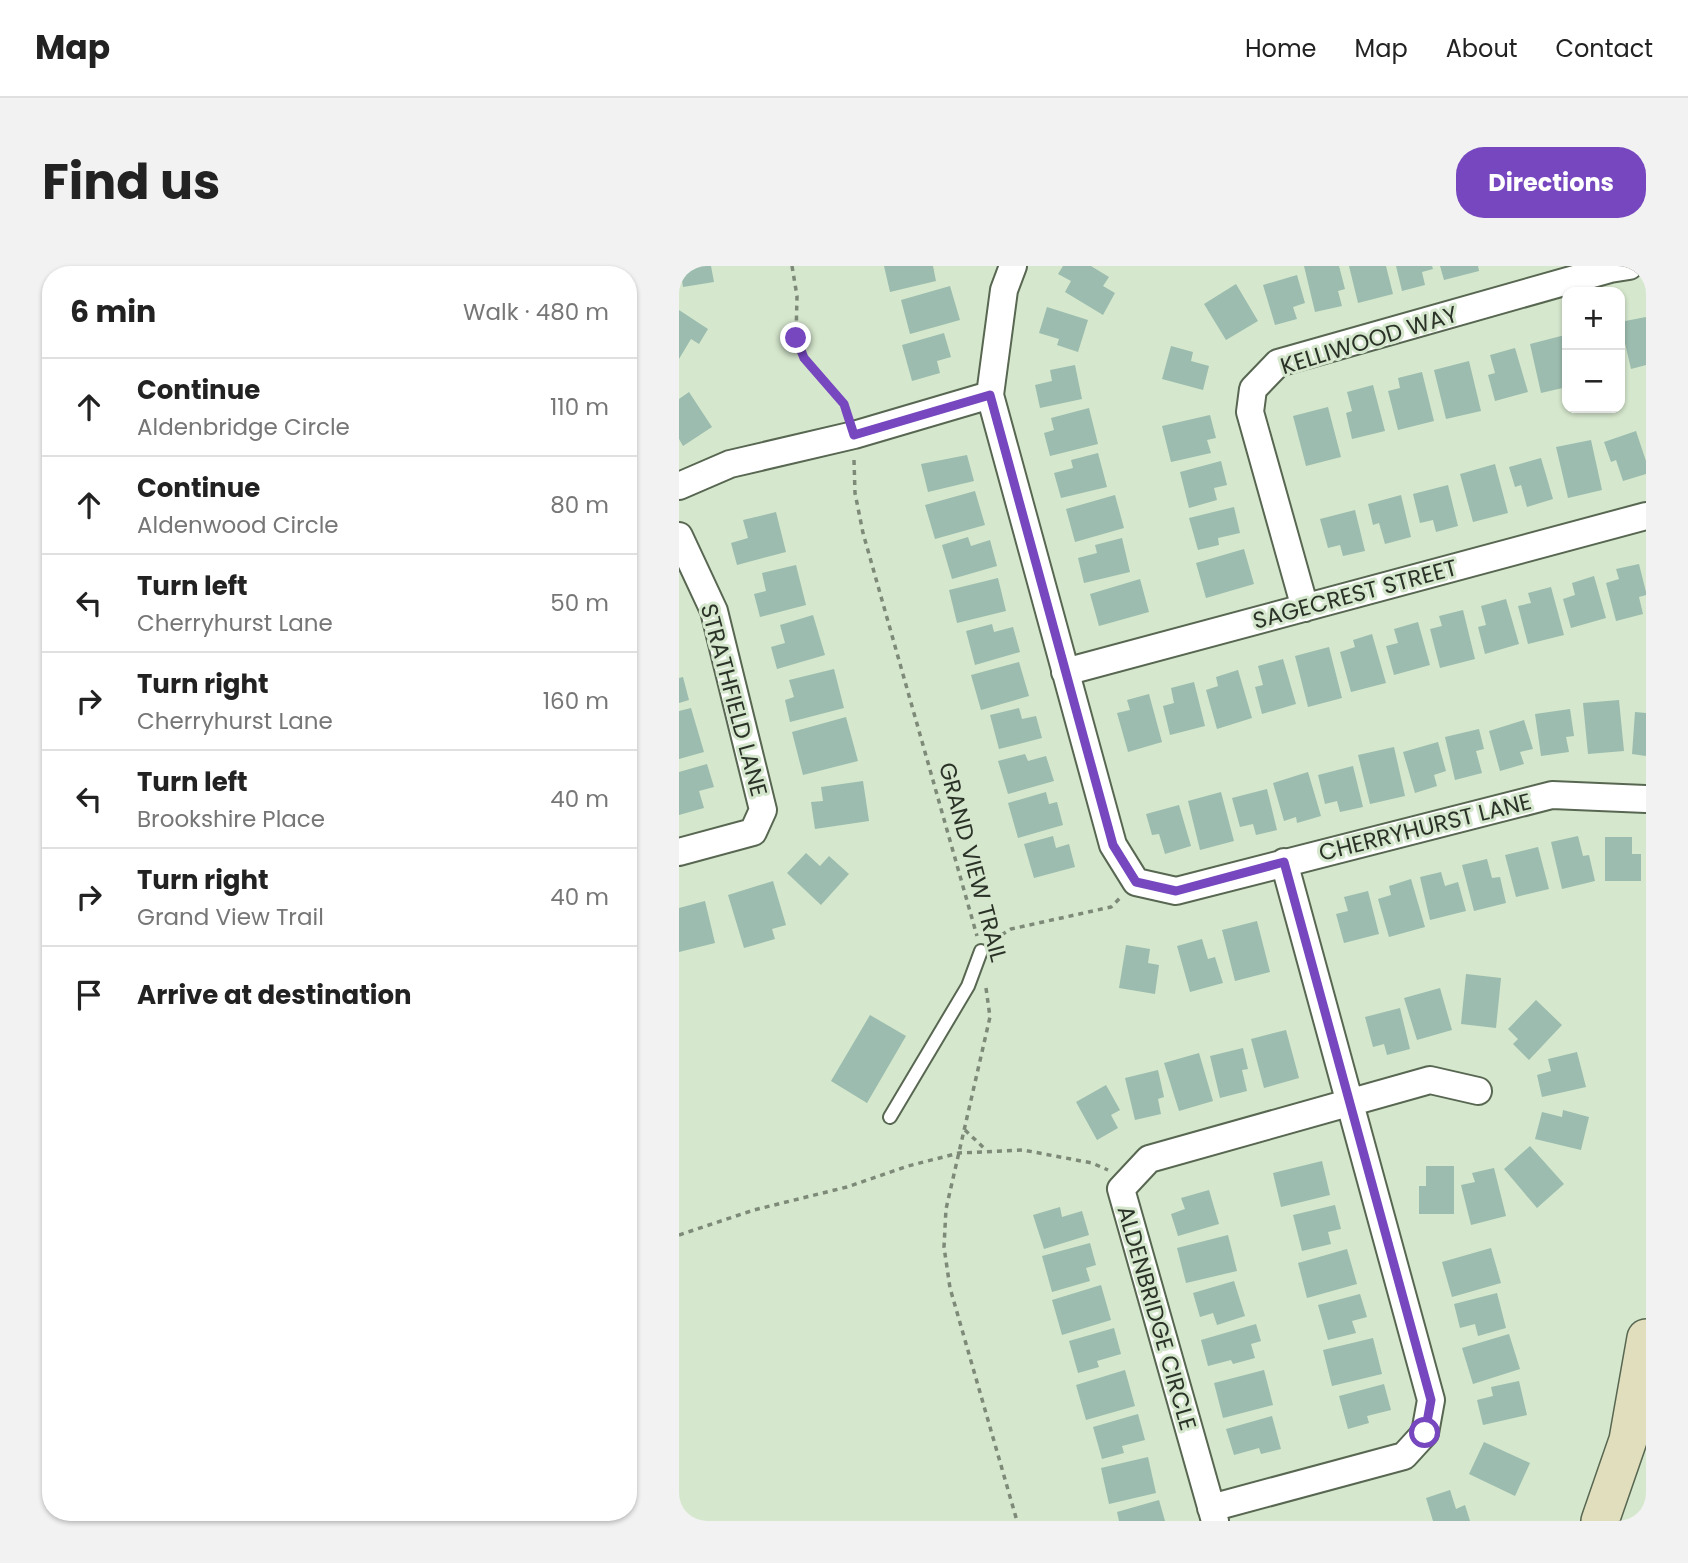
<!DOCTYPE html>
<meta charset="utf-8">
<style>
:root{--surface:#fff;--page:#f2f2f2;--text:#222;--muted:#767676;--line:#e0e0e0;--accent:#7647bf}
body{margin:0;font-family:Poppins,sans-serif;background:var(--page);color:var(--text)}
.controls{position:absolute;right:21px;top:21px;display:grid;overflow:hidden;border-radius:14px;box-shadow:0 2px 5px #0004}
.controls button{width:63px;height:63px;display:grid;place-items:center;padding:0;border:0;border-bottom:2px solid var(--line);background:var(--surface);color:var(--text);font:35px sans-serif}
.stop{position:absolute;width:21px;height:21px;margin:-16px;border:5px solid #7647bf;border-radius:50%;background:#fff}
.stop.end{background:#7647bf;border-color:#fff;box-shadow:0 2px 7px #0008}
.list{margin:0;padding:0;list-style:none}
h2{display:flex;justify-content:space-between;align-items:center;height:91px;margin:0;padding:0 28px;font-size:30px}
h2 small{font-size:23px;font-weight:400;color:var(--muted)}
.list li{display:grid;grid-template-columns:46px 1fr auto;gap:21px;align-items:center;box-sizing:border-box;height:98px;padding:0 28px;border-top:2px solid var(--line)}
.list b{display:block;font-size:26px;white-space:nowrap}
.list p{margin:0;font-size:23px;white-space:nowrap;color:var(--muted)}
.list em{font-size:23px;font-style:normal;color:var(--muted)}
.icon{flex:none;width:38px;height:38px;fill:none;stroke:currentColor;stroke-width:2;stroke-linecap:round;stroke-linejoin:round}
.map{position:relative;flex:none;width:967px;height:1255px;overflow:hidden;border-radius:28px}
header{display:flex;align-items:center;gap:42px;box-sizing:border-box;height:98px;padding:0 35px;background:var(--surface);border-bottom:2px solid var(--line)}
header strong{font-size:33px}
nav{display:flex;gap:38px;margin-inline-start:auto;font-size:24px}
.intro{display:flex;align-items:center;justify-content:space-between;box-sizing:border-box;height:168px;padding:0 42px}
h1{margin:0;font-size:49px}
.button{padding:18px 32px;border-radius:28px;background:var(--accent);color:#fff;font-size:24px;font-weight:700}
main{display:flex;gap:42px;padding:0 42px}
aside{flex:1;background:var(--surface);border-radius:28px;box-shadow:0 2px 5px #0004}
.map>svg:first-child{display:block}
.building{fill:#9bbcae}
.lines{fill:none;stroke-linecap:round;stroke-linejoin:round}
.service-casing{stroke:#586751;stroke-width:16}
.minor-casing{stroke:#586751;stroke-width:30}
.secondary-casing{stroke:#586751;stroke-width:40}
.path{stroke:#7d8a78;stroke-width:3.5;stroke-dasharray:5 5;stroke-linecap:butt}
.service{stroke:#fff;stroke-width:12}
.minor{stroke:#fff;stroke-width:26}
.secondary{stroke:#e1debe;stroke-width:37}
.route{stroke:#7647bf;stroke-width:9}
.labels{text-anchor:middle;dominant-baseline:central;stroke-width:6;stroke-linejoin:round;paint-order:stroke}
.street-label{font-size:23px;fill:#2b3228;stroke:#d5e7cd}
</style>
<header>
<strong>Map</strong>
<nav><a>Home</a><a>Map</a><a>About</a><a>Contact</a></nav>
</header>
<div class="intro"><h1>Find us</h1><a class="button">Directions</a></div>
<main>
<aside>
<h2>6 min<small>Walk · 480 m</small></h2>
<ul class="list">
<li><svg class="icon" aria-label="ahead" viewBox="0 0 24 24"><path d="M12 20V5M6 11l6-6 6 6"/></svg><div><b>Continue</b><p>Aldenbridge Circle</p></div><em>110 m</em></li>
<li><svg class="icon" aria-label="ahead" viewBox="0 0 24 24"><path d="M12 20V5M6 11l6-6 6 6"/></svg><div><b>Continue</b><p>Aldenwood Circle</p></div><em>80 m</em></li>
<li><svg class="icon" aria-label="left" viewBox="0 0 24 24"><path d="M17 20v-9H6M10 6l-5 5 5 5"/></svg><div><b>Turn left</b><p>Cherryhurst Lane</p></div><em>50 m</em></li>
<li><svg class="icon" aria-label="right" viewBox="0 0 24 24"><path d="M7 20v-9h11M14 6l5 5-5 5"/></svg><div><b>Turn right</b><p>Cherryhurst Lane</p></div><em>160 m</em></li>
<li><svg class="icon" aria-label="left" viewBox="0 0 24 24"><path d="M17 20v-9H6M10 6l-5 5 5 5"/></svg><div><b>Turn left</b><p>Brookshire Place</p></div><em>40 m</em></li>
<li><svg class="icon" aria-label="right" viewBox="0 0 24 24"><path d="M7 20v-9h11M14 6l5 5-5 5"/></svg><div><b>Turn right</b><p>Grand View Trail</p></div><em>40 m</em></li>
<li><svg class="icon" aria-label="arrive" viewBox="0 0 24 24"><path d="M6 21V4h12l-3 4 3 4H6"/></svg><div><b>Arrive at destination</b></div></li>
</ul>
</aside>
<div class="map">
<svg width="967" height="1255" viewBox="0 0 967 1255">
<rect width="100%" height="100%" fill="#d5e7cd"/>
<path class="building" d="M1 0H32L35 16 4 21Z
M205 0H254L257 15 211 26Z
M384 0H412L430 11 424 20 436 27 424 49 386 26 392 15 379 8Z
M625 0H660L666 23 659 25 663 40 636 46Z
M670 0H707L714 28 679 37Z
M717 0H753L754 3 743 6 746 19 723 25Z
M761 0H799L800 5 765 14Z
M618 9 626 37 614 41 618 53 596 59 584 19Z
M557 18 579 55 547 74 525 38Z
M271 20 281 54 231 68 222 34Z
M368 41 409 54 399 86 378 79 380 73 360 67Z
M0 44 29 63 20 78 12 73 0 93Z
M967 51V99L952 103 941 56Z
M265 67 272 91 258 95 261 107 233 115 223 79Z
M886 69 888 81V121L862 127 851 78Z
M492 80 514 86 512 95 530 100 524 124 483 113Z
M836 82 849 126 816 135 809 109 816 107 811 89Z
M790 95 802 145 767 153 755 104Z
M396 99 403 133 361 142 356 119 373 115 371 104Z
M743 106 755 155 719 164 709 125 721 122 719 112Z
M694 119 706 165 673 173 667 147 673 145 668 126Z
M10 126 33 161 4 180 0 173V133Z
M649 141 662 191 627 200 614 150Z
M410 142 419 178 371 190 365 167 375 164 372 152Z
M531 149 537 172 528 174 532 187 492 196 483 160Z
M957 165 967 195V208L944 215 937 194 932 196 925 176Z
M912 174 923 224 889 232 877 181Z
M419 187 428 221 382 232 375 207 394 202 392 194Z
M288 189 295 215 249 226 242 198Z
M862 192 874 233 848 241 842 219 836 221 830 201Z
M542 195 548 219 535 222 538 234 510 242 501 206Z
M816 198 829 247 794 256 781 208Z
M769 219 779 260 757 266 754 254 741 257 734 228Z
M296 225 306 259 256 273 246 239Z
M436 229 445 262 396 276 387 243Z
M722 229 732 271 706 278 700 257 694 259 689 238Z
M555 241 561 267 539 272 540 279 519 284 510 252Z
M676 244 686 285 664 290 661 279 649 282 641 253Z
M97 246 107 286 58 299 52 277 69 272 64 254Z
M289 271 292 280 311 274 318 300 273 313 263 279Z
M443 272 451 306 405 317 399 292 418 287 416 279Z
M565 283 575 318 527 332 517 297Z
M960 298 967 326V329L960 331 964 348 937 355 927 317 940 313 937 303Z
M117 299 127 339 81 351 75 328 87 325 83 307Z
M915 310 927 352 892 362 884 333 896 329 893 317Z
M319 312 327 345 278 357 270 324Z
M461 313 470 346 420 360 411 328Z
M872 321 885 369 849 378 839 340 852 337 849 327Z
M827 333 840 378 806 388 799 361 807 359 802 340Z
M784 344 796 393 761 402 751 363 763 360 760 350Z
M134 349 146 389 98 403 92 381 106 377 101 359Z
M739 356 751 399 715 409 707 380 719 377 715 363Z
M313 358 315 366 334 361 341 386 296 399 287 365Z
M693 368 707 417 672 426 661 386 676 381 674 374Z
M650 381 663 432 629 441 616 390Z
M604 393 617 438 583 448 576 421 584 419 579 400Z
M340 396 350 430 302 444 292 409Z
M155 403 165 442 111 456 106 434 115 431 110 414Z
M559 404 573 452 538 463 527 424 539 420 537 411Z
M4 411 10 434 0 437V412Z
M515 416 526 460 491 469 484 440 495 437 492 422Z
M470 428 483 476 449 486 438 447 451 444 448 434Z
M940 434 945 485 909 488 904 437Z
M12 442 25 486 0 493V445Z
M340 442 343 453 357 450 363 472 320 483 311 449Z
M891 443 895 470 887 471 890 486 862 490 856 448Z
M956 446 967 447V490L953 488Z
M167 451 179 495 124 509 113 466Z
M845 454 854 483 841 486 845 498 821 505 810 465Z
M800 463 805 483 797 485 803 507 776 514 766 471Z
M759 476 767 505 755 509 758 520 736 527 724 486Z
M715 481 726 530 691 538 679 489Z
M346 488 349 495 367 490 375 515 329 528 319 495Z
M28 498 35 521 20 525 25 542 0 549V506Z
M674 500 684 541 661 546 658 535 646 538 639 509Z
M629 506 642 550 618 557 617 551 605 555 594 517Z
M184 515 190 555 136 563 132 536 144 535 142 521Z
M588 523 598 564 577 569 574 558 561 561 553 532Z
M367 526 370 538 378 536 384 559 339 572 329 537Z
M542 526 555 575 521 584 509 535Z
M500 539 512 580 486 588 480 568 473 569 467 548Z
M374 570 377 582 390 578 396 601 355 612 345 578Z
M899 570 904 590 910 589 916 615 883 623 872 576Z
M926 571H953V588H962V615H926Z
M859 581 870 623 837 631 826 589Z
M127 587 141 600 150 590 170 608 142 639 108 607Z
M808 593 813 612 821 611 827 637 795 645 783 599Z
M762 606 766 620 779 616 787 645 751 654 741 611Z
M732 613 746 661 710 671 699 633 712 629 710 620Z
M94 615 107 659 93 663 96 673 65 682 49 629Z
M689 625 700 668 665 677 657 648 669 645 665 631Z
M26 635 36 677 0 686V642Z
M578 655 591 706 556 715 543 664Z
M523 673 529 693 536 691 544 717 511 726 498 680Z
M447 679 471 683 469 697 480 699 476 728 440 722Z
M787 708 822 712 817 762 782 758Z
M761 722 773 764 738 774 725 732Z
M857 734 883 759 850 794 834 778 839 773 829 763Z
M721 742 731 783 708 789 705 778 694 781 686 751Z
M191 749 227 770 188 837 152 815Z
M607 764 620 812 585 822 572 773Z
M564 782 569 803 563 804 568 825 541 832 531 790Z
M898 786 907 821 863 831 858 809 872 805 869 793Z
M520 787 534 835 500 845 485 797Z
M479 804 485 831 479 833 482 848 456 854 446 812Z
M427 819 441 844 432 849 439 862 418 874 397 836Z
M884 844 910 851 902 884 856 873 863 846 883 851Z
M851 880 885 918 858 942 825 903Z
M643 895 651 929 602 941 594 907Z
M747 900H775V948H740V920H747Z
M815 902 827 950 792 959 782 919 796 916 793 907Z
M530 924 540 958 499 970 492 948 506 943 502 932Z
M656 939 662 963 649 966 652 978 623 985 614 949Z
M381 941 383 951 403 945 410 969 365 983 354 949Z
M549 969 558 1005 507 1017 498 982Z
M411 977 417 999 407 1002 411 1015 373 1026 363 990Z
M812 982 822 1017 773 1031 763 996Z
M668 983 678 1018 628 1032 619 997Z
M555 1015 566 1050 538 1059 534 1047 521 1051 514 1027Z
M422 1019 432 1054 383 1069 373 1034Z
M818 1027 827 1062 799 1070 796 1058 781 1062 775 1038Z
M681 1028 688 1051 673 1055 677 1067 649 1074 639 1039Z
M577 1058 582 1075 572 1078 576 1092 554 1098 552 1094 529 1100 522 1074Z
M435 1062 442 1088 418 1095 420 1101 399 1107 390 1075Z
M830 1068 841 1103 794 1118 783 1082Z
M694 1072 703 1108 653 1120 644 1084Z
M446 1104 456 1140 407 1154 397 1119Z
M585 1104 594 1139 544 1152 535 1117Z
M840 1115 848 1149 804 1159 798 1134 814 1130 812 1121Z
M705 1118 712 1144 688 1150 690 1157 669 1163 660 1130Z
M459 1148 466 1174 443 1180 445 1187 423 1193 414 1161Z
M593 1150 602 1183 582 1188 580 1182 555 1189 547 1163Z
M805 1176 851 1197 836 1230 790 1208Z
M469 1191 477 1227 430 1238 422 1202Z
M771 1224 777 1243 786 1239 791 1255H754L747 1232Z
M480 1234 486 1255H440L438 1246Z"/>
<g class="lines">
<g class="service-casing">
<path id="service" d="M211 851 289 720 302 685"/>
</g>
<g class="minor-casing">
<path id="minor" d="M334 0 325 24 311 129 434 579 457 616 497 625 873 529 967 533
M0 220 51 198 175 169 311 129
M0 270 35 345 84 544 74 566 0 586
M626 342 571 146 574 123 599 97 931 3 950 0
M386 406 967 250
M532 1242 725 1190 746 1167 752 1134 605 596
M536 1255 442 923 470 893 751 814 799 825"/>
</g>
<g class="secondary-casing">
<path id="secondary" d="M921 1255 949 1174 967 1072"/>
</g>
<path class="path" d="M113 0 118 30 117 72 125 92 165 138 168 149
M175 194 176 227 184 267 298 670
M314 674 332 663 432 641 441 632
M307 722 311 751 267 943 265 981 271 1022 338 1255
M286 864 307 884
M0 969 75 944 168 921 229 900 280 887 344 884 413 897 429 904"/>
<use href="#service" class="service"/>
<use href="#minor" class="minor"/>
<use href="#secondary" class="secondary"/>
</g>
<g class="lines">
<path class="route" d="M117 72 125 92 165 138 175 169 311 129 434 579 457 616 497 625 605 596 752 1134 746 1167"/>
</g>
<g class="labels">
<g class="street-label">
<text transform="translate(690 74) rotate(-17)">KELLIWOOD WAY</text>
<text transform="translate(676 328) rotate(-15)">SAGECREST STREET</text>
<text transform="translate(55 434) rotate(75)">STRATHFIELD LANE</text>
<text transform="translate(746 561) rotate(-14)">CHERRYHURST LANE</text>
<text transform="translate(294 596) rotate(75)">GRAND VIEW TRAIL</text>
<text transform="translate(478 1052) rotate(74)">ALDENBRIDGE CIRCLE</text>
</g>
</g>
</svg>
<div class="controls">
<button>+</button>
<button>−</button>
</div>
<div class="stop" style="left:746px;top:1167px"></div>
<div class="stop end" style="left:117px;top:72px"></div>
</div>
</main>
